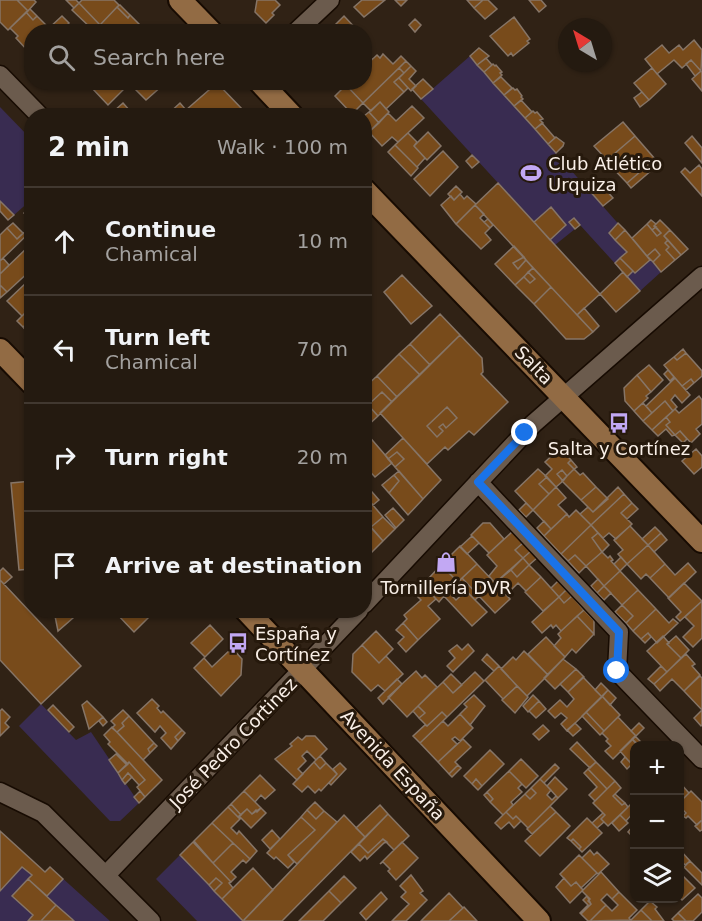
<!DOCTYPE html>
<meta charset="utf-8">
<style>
:root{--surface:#241a10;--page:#30271e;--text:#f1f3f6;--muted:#a3a19f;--line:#413830}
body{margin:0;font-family:"DejaVu Sans",sans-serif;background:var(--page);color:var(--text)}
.controls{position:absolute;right:18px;bottom:18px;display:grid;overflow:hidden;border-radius:12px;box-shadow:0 2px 4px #0004}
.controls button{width:54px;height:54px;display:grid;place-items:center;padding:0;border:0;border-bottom:2px solid var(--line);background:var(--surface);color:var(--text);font:30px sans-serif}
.compass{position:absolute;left:558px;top:18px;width:54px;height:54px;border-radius:50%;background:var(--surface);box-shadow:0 2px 4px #0004;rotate:322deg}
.stop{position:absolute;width:18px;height:18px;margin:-14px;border:4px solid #1a73e8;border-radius:50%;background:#fff}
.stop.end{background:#1a73e8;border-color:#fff;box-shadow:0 2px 6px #0008}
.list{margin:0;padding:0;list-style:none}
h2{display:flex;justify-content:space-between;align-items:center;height:78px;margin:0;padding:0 24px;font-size:26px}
h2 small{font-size:20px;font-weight:400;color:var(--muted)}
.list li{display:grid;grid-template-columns:39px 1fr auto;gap:18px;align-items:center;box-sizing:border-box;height:108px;padding:0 24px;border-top:2px solid var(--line)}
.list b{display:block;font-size:22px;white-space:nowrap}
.list p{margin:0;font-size:20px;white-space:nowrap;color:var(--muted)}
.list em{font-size:20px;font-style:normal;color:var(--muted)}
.icon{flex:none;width:33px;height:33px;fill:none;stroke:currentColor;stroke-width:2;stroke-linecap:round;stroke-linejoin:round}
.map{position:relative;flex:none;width:702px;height:921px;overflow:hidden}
.search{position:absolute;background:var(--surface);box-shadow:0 2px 4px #0004;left:24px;top:24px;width:348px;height:66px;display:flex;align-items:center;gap:15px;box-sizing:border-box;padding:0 21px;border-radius:24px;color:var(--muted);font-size:22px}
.panel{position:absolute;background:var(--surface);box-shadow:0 2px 4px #0004;left:24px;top:108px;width:348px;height:510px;border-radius:24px}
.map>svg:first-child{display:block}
.green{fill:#392c51}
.building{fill:#784b1b;stroke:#867567;stroke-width:1.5;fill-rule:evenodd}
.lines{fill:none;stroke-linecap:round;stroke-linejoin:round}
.minor-casing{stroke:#170b02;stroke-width:21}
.major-casing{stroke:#170b02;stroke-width:26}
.minor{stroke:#6b5b4d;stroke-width:18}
.major{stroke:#926b44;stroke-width:22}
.route{stroke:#1a73e8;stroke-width:8}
.labels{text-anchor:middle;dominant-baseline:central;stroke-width:6;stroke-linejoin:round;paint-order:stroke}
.poi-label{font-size:18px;fill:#f9efe7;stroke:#26190c;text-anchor:start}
.street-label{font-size:18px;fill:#f9efe7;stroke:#26190c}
</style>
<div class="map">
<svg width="702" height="921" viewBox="0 0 702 921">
<rect width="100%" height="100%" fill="#302215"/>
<path class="green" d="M470 56 661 272 640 291 580 225 555 245 421 99Z
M0 107 31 139V200L14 215 0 201Z
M41 704 76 740 91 732 139 803 120 821H110L19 726Z
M0 831 45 872 50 867 110 921H0Z
M180 855 243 921H197L156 879Z"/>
<path class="building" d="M0 0H17L28 11 8 30 0 22Z
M17 0H34L36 2 28 11Z
M66 0H76L79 3 74 8Z
M82 0H114L119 5 100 25 79 3Z
M257 0H275L280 5 272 13 274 15 266 23 255 12Z
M362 0H385L364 17 354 7Z
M395 0H407L401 6Z
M467 0H483L474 8Z
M483 0H488L497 9 485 19 474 8Z
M529 0H541L546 6 539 12Z
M79 3 100 25 94 31 72 10Z
M120 5 130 15 128 18 117 7Z
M117 7 128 18 130 15 140 25 133 32H107L100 25Z
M30 9 37 16 33 20 26 12Z
M26 12 33 20 37 16 49 28 46 32H32V45L27 50 16 38 18 36 10 28Z
M62 16 69 23 60 32H52L49 28Z
M344 16 359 32H336L332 28Z
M514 17 530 39 527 41 529 43 513 56 511 53 508 56 490 36Z
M415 19 421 25 415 32 409 25Z
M694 40 702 50 701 71 691 60 682 68 674 60 657 74 645 59 662 45 669 53 679 45 683 50Z
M479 48 489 56 477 65 470 56Z
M364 51 372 59 365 67 364 66Z
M383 54 393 64 401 56 406 61 363 103 346 85 349 82H364V67L377 55 380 58Z
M486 58 492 65 484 72 477 65Z
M691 60 701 71 695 76 686 64Z
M406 61 411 66 404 73 399 68Z
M493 64 495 66 496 65 502 72 500 73 502 75 493 83 484 72Z
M411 66 416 71 409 79 416 86 411 91 399 78Z
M399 68 404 73 394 82 404 92 386 109 380 102 371 111 363 103Z
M652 68 666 84 649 100 634 83Z
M701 71 702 72V91L692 79Z
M501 77 512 88 504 95 493 83Z
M399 78 408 88 404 92 394 82Z
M423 79 433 89 421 99 412 89Z
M59 82H72L65 89Z
M95 82H124L127 86 108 105 92 88 97 84Z
M128 82H141L146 87 150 82H160L163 85 146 100Z
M321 82H335L328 89Z
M217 83 244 111 239 116H166L180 103 186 110Z
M346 85 363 103 352 114 335 96Z
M513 88 515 90 517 89 522 96 521 97 523 99 514 106 504 95Z
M642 92 649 100 640 107 634 98Z
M521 100 532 112 525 118 514 106Z
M380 102 389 112 379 123 369 112Z
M123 103 131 112 128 116H118L114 111Z
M412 106 424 118 398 142 392 137 382 146 369 132 388 113 396 121Z
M533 111 535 113 537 112 543 119 540 120 543 123 535 129 525 118Z
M369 112 379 123 369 132 364 127V116Z
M623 122 635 136 607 160 594 146Z
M542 123 555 138 548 144 535 129Z
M428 132 441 146 427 160 414 146Z
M408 133 417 142 414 146 425 158 417 167 395 145Z
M635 136 655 159 627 183 606 161Z
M692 136 702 148V163L685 143Z
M556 137 564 143 563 146 556 153 548 144Z
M395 145 418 168 411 176 388 152Z
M443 151 458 167 430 196 414 179Z
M472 155 479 162 472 168 466 161Z
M655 159 660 163 631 188 627 183Z
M699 165 702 169V196L681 172 685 168 690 173Z
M598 181 613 198 603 206 588 189Z
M498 183 600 294 577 315 475 205Z
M456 186 462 192 454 200 448 194Z
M460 194 464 199 467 196 476 204 456 224 441 205 451 196 454 200Z
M0 201 14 215 8 220 0 211Z
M475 205 484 214 480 218 490 228 485 233 491 240 481 249 456 224Z
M31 207 32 220H31L24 213Z
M551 207 566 225 550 240 534 222Z
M574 218 580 225 575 229 569 222Z
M488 219 493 225 490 228 484 222Z
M651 220 656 224 654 226 656 227 652 230 647 224Z
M660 220 670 230 664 236 668 240 665 243 669 247 666 250 675 260 661 272 653 262 660 255 655 249 647 256 632 238 647 224 657 236 661 233 654 226Z
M13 223 23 233 17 239 7 228Z
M618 223 625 230 615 240 609 233Z
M656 227 661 233 657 236 652 230Z
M7 228 17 239 26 231 28 234 0 261V235Z
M625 230 650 260 635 273 620 258 627 252 615 240Z
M670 230 688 249 681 255 664 236Z
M668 240 681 255 675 260 666 250 669 247 665 243Z
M30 245 32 247V269L7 292 0 285V274Z
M514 246 524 257 513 263 518 269 526 260 533 268 515 285 495 264Z
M655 249 660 255 653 262 647 256Z
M524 257 526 260 518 269 513 263Z
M3 258 9 265 0 274V261Z
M620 258 633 271 627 277 615 263Z
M533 268 551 287 534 304 515 285 524 277 530 283 535 279 528 272Z
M528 272 535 279 530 283 524 277Z
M623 272 640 291 616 312 600 294Z
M402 275 432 306 411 324 384 292Z
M28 281 32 285V307L22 316 7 301Z
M0 285 7 292 0 298Z
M551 287 593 332 584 339H566L534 304Z
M584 308 599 326 593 332 577 315Z
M29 309 32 312V319L23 327 17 321Z
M440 314 460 335 430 365 410 344Z
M32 319V331L29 334 23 327Z
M460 335 482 358 483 372 481 374 508 402 474 435 469 431 448 450 445 447 427 464 380 413ZM447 407 457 418 446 428 443 424 439 427 443 431 437 437 427 426Z
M364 344 371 350 364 356Z
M410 344 430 365 420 375 399 354Z
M683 349 686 353 677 360 674 357Z
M686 353 702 371V376L694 383 691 379 682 386 664 365 674 357 677 360Z
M399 354 420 375 397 397 377 376Z
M649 365 663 380 651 392 637 375Z
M668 370 674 377 670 381 664 374Z
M637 375 651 392 646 396 648 398 634 411 625 401 624 388Z
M377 376 397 397 392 402 382 392 368 405 378 416 364 429V388Z
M675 378 690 395 682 403 675 395 671 400 677 407 673 411 665 401 652 413 646 406Z
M691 379 694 383 686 390 682 386Z
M382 392 392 402 378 416 368 405Z
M699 396 702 400V424L696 429 700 434 691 443 680 431 675 435 666 425 670 422 666 417 675 409 679 413Z
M665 401 673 411 652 430 643 421Z
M643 403 652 413 643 421 634 411Z
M447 407 457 418 446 428 443 424 439 427 443 431 437 437 427 426Z
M666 417 670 422 666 425 675 435 672 436 666 429 658 436 652 430Z
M680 431 687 439 683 443 675 435Z
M367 434 392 463 375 477 364 465V436Z
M403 438 441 480 423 499 395 467 404 459 397 452 388 459 385 455Z
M560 448 571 460 568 463 574 469 567 476 562 470 557 474 563 481 556 487 545 476 552 469 545 462Z
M696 449 702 456V467L694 474 682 461Z
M397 452 404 459 395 467 388 459Z
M571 460 577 467 574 469 568 463Z
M538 469 547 477 539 484 549 494 533 510 515 491Z
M574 469 580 475 583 473 596 487 581 500 562 481Z
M562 470 567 476 563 481 557 474Z
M399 471 423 499 408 515 389 493 399 481 394 475Z
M394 475 399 481 389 493 382 485Z
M547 477 556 487 549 494 539 484Z
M32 481V569L19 570 11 483Z
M556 487 566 498 558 505 567 514 551 529 533 510Z
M596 487 608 499 593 512 581 500Z
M618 487 624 494 591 525 580 514 588 507 593 512Z
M372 492 379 500 373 505 366 497Z
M624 494 632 503 621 513 632 524 616 539 609 533 603 538 591 525Z
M366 497 383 517 371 527 364 520Z
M526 503 533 510 526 517 519 510Z
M632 503 638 509 627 519 621 513Z
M393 508 404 520 396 528 385 515Z
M576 510 591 525 561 554 544 536 567 514 569 517Z
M383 517 395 529 383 541 371 527Z
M364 520 383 541 371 553 364 546Z
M544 521 551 529 544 536 537 528Z
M483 523H490L504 539 489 553 471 535Z
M591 525 598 533 592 538 602 552 586 566 575 555 568 561 561 554Z
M630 526 648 545 627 564 618 554 623 550 614 540Z
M655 527 661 533 648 545 642 539Z
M513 531 523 543 515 550 523 558 495 583 489 576 497 566 487 555Z
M598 533 609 545 602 552 592 538Z
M661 533 667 540 654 552 648 545Z
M472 536 479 543 467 554 460 547Z
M523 543 531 551 523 558 515 550Z
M648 545 665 564 650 578 646 574 641 579 627 564Z
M364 546 371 553 364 561Z
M460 546 477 564 458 582 441 565Z
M531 551 537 558 529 565 523 558Z
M602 552 608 558 610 556 613 560 611 561 620 571 604 586 586 566Z
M575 555 586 566 579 573 568 561Z
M621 557 627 564 620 571 614 564Z
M523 558 529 565 517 577 511 570Z
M688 563 696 572 669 598 650 578 665 564 675 575Z
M477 564 510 599 495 613 462 578Z
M441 565 461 585 451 595 456 600 466 591 487 612 472 626 428 579Z
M529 565 541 577 526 591 518 583 506 595 495 583 511 570 517 577Z
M3 568 12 577 4 584 0 580V571Z
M620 571 638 590 622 605 604 586Z
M541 577 559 597 543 611 525 592Z
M462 578 479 596 475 600 458 582Z
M598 579 604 586 597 593 591 586Z
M0 580 81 666 41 704 0 660Z
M558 581 566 590 559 597 551 588Z
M684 583 702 601 680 621 676 617 681 612 668 598Z
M422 584 436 599 428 606 440 619 418 640 403 623 407 619 404 615 421 600 414 593Z
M433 584 444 596 439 602 427 590Z
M604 586 611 593 604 600 597 593Z
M566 590 572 596 564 603 559 597Z
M638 590 656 609 633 631 626 623 633 616 622 605Z
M572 596 584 610 561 631 556 625 553 628 551 625 542 633 532 622 559 597 564 603Z
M702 601V638L693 647 683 637 694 626 685 617Z
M622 605 633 616 626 623 615 612Z
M656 609 669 623 673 619 678 623 657 643 648 633 641 639 633 631Z
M62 610 65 615 67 612 73 618 58 631 54 611Z
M119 610H140L148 618 134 632 116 613Z
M291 610 297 613 299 610H309L312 613 317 610 312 616H296Z
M584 610 594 620V634L577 616Z
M577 616 594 634 576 653 572 649 565 657 554 646 561 638 558 634Z
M403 623 418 640 406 652 398 643 404 637 396 630Z
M210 625 223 639 205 657 191 643Z
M376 631 393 649 379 663 362 645Z
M648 633 651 637 645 643 641 639Z
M663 636 669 643 667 644 681 658 667 672 647 651Z
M676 636 689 650 681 658 667 644Z
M546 637 565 657 548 675 528 654Z
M468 644 474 651 453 672 447 666 455 658 449 651 457 645 462 650Z
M362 645 379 663 386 656 403 674 385 691 378 685 371 691 352 672 353 654Z
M232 648 242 659 241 675 221 696 194 668 204 658 212 667Z
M524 651 548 675 527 696 501 669 513 657 516 660Z
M487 654 499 666 494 671 482 660Z
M686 654 695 664 692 666 700 675 684 691 672 679 660 691 654 684Z
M563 659 576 669 555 689 544 678Z
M499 666 517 686 503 699 485 680Z
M661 666 667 672 654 684 648 679Z
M576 669 584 677 568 692 560 684Z
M416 671 422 678 425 675 437 687 407 717 388 697Z
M475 672 484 681 447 717 442 712 427 726 419 718 425 713 418 706 443 682 453 693Z
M451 674 462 685 453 693 443 682Z
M700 676 702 678V710L684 691Z
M583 677 602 697 567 731 561 724 567 718 561 713 555 718 548 711 560 700 567 707 574 699 568 692Z
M397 679 402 684 383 704 378 698Z
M601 683 608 690 602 697 595 690Z
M517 686 528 697 515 713 502 700Z
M608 690 616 698 610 705 602 696Z
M474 695 485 706 470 725 460 714 467 707 464 704Z
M533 695 539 701 528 712 523 706Z
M602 696 620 715 604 731 586 712Z
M152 699 159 706 157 708 161 713 163 711 182 730 175 737 178 741 171 749 161 738 166 733 160 726 155 732 137 713Z
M87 701 103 717 89 729 82 705Z
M539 701 546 709 536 718 529 711Z
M53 705 74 727 69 732 48 710Z
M418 706 425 713 419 718 413 711Z
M2 709 10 717 5 723 9 727 0 736V711Z
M123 710 129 716 122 723 124 726 117 732 112 728 115 725 111 721Z
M702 710V725L701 726 694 718Z
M442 712 447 717 420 743 413 736 425 725 427 726Z
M586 712 604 731 600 735 582 716Z
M460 714 473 728 460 741 455 737 452 739 457 744 438 762 420 743 443 721 448 726Z
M129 716 154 743 148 749 150 753 143 760 117 732 124 726 122 723Z
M103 717 107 722 103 726 99 721Z
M618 717 636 736 613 759 605 751 611 746 606 741 608 739 602 733Z
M575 723 581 729 573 736 567 730Z
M639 723 644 728 636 736 631 731Z
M543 725 549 731 539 740 533 734Z
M112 727 162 780 145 797 137 787 145 780 129 762 128 764 108 744 110 742 104 735Z
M182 730 185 733 178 741 175 737Z
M306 736H315L327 749 316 760 307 751 302 756 306 761 298 769 303 774 297 780 275 759 292 746 290 744 298 737 302 740Z
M635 736 642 743 640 746 632 739Z
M463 739 471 747 455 762 458 765 449 774 438 762Z
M632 739 638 746H634V767L620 751Z
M577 742 596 762 590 768 570 749Z
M154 743 157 746 150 753 148 749Z
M490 750 504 764 482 786 476 779 472 784 464 776Z
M116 754 127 765 118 773 109 760Z
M320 756 326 763 320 769 314 762Z
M625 757 632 764 627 769 621 762Z
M521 759 538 776 526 788 509 771Z
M129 762 145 780 139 785 128 773 122 780 118 773Z
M314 762 320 769 326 763 337 774 321 791 319 789 315 793 308 786 302 792 293 784Z
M596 762 615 781 607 789 588 769Z
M340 763 346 769 331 785 329 783 337 774 333 769Z
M555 764 559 768 544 783 540 779Z
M458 765 461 768 452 777 449 774Z
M588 769 607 789 595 801 589 795 597 787 584 773Z
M509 771 522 784 518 788 522 792 511 802 513 805 503 815 490 802 493 799 487 792Z
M128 773 132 777 125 784 122 780Z
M260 775 275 790 265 799 261 795 255 802 244 791Z
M555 777 567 789 558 798 547 786Z
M476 779 482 786 478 790 472 784Z
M540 779 551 790 547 795 552 800 556 796 558 798 528 828 516 816 513 819 506 812 525 794 530 799 536 793 531 788Z
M615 781 621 788 613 796 622 805 625 803 628 807 608 826 601 819 605 815 593 803Z
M680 783 689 793 680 802Z
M531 788 536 793 530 799 525 794Z
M140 791 145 797 139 803 134 797Z
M244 791 261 808 257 812 256 810 252 814 247 809 241 815 231 804Z
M691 791 702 802V820L697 825 688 816 686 818 683 816 686 813 680 807V802Z
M487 792 493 799 490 802 484 795Z
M615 794 625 803 622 805 613 796Z
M634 801V812L626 821 620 815Z
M315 802 324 811 316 819 307 810Z
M231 804 241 815 238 817 228 807Z
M380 805 388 814 365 837 356 828Z
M550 806 556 812 532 834 527 829Z
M228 807 240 819 231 828 237 834 239 831 257 851 250 859 212 823Z
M261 808 266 813 251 828 239 816 247 809 252 814Z
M307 810 316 819 324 811 337 822 297 864 288 855 315 830 301 817Z
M506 812 513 819 516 816 521 821 514 828 509 822 501 829 495 823Z
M556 812 570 826 540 856 525 841Z
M603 813 605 815 601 819 604 822 597 828 592 823Z
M388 814 409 836 394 850 383 839 368 853 359 844Z
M344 815 365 837 282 921H243Z
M620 815 628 823 619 831 612 823Z
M301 817 315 830 288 855 294 862 288 868 276 857 274 859 267 853Z
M587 818 602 833 582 852 579 849 581 847 573 839 571 841 567 838Z
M702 820V830L700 831 695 826Z
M212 823 233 843 213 863 194 841Z
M632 827 634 829V838L628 832Z
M272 830 280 839 270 849 262 840Z
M0 831 45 872 50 867 63 879 47 896 28 879 32 875 22 867 0 891Z
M383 839 387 842 384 843 367 859 365 856 360 861 351 852 359 844 368 853Z
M573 839 581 847 579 849 571 841Z
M193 842 231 882 229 883 233 888 222 899 214 891 222 883 216 878 209 885 180 855Z
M402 842 418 858 396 880 388 871 390 869 383 862 380 864Z
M233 843 250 859 246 863 243 860 231 872 236 877 231 882 213 863Z
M590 850 594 855 597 852 609 864 598 874 582 858Z
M680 850 690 861 685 865 680 859Z
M579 855 597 873 581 888 576 882 571 886 560 874Z
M690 861 702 873V885L684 867Z
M253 868 273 890 243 921 222 899Z
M601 872 619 892 612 899 607 894 601 900 606 905 590 921H588L581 914 591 904 588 901 590 899 582 891Z
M680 873 695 888 682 900 680 898Z
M411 875 423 891 420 893 427 900 406 921H392L409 904 401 897 406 892 400 886Z
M344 876 356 888 341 903 329 891Z
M216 878 222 883 214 891 209 885Z
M564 878 571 886 576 882 583 890 570 903 556 887Z
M28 879 56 905 41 921H28L33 915 12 896Z
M329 891 341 903 323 921H299Z
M381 892 387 899 366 920 360 913Z
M619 892 637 910 629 918 631 920 590 921 606 905 612 911 618 905 612 899Z
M449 893 463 908 449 921H421Z
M698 894 702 898V912L693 921H686L678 913Z
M587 896 591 904 581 914 580 913 588 905 583 900Z
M650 901 657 907 655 909 664 921H652L641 910Z
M56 905 72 919 74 921H41Z
M464 907 477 921H449L463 908Z
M641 910 652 921H630Z
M678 913 686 921H674L672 919Z"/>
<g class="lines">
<g class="minor-casing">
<path id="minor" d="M296 32 330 0
M0 75 40 116
M478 482 619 632 617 671 702 759
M364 604 533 424 702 276
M0 792 43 813 151 921
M106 875 359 610"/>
</g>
<g class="major-casing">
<path id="major" d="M180 0 211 32
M260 82 292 116
M364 190 702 541
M0 350 32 383
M246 610 539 921"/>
</g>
<use href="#minor" class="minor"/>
<use href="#major" class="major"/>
</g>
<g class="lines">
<path class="route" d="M525 433 478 482 619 632 617 671"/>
</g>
<defs>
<g id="stadium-bare" transform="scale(1.62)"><path d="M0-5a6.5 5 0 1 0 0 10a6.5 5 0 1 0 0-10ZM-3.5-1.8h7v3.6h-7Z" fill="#c2a8f3" stroke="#26190c" stroke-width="2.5" paint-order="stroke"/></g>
<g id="bus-bare" transform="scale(1.62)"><path d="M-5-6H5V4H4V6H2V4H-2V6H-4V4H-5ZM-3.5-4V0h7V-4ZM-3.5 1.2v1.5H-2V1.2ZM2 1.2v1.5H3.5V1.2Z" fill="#c2a8f3" stroke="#26190c" stroke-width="2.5" paint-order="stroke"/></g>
<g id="shop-bare" transform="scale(1.62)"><path d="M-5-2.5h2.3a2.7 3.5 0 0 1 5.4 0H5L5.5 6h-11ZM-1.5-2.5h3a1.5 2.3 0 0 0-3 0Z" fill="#c2a8f3" stroke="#26190c" stroke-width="2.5" paint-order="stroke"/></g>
</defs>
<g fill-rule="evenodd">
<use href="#stadium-bare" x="531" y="173"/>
<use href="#bus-bare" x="619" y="423"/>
<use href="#shop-bare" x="446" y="562"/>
<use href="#bus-bare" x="238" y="643"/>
</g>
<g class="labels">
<g class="poi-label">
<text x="548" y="163">Club Atlético<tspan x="548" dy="21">Urquiza</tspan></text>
<text x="619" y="448" text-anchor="middle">Salta y Cortínez</text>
<text x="446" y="587" text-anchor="middle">Tornillería DVR</text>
<text x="255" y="633">España y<tspan x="255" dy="21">Cortínez</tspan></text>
</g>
<g class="street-label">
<text transform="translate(534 365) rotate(46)">Salta</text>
<text transform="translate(233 743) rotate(-46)">José Pedro Cortinez</text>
<text transform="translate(393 765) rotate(47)">Avenida España</text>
</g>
</g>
</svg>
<div class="controls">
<button>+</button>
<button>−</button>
<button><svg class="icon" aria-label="layers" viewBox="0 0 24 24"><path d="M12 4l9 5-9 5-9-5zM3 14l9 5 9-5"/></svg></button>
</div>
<svg class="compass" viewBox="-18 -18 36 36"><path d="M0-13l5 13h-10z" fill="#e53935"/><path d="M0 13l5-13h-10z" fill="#a3a19f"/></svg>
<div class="stop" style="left:617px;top:671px"></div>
<div class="stop end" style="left:525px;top:433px"></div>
<div class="search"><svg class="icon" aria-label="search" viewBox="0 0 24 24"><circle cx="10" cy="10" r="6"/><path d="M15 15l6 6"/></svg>Search here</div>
<section class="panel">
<h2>2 min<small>Walk · 100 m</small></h2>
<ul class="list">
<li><svg class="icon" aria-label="ahead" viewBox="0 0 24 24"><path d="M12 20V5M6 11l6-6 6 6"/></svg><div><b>Continue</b><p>Chamical</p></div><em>10 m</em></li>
<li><svg class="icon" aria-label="left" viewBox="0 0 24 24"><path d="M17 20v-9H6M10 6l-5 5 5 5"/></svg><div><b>Turn left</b><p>Chamical</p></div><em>70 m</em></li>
<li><svg class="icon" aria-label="right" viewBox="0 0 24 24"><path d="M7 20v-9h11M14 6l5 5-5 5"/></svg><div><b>Turn right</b></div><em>20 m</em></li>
<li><svg class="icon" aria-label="arrive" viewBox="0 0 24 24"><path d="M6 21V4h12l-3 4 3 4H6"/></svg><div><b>Arrive at destination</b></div></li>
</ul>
</section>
</div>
